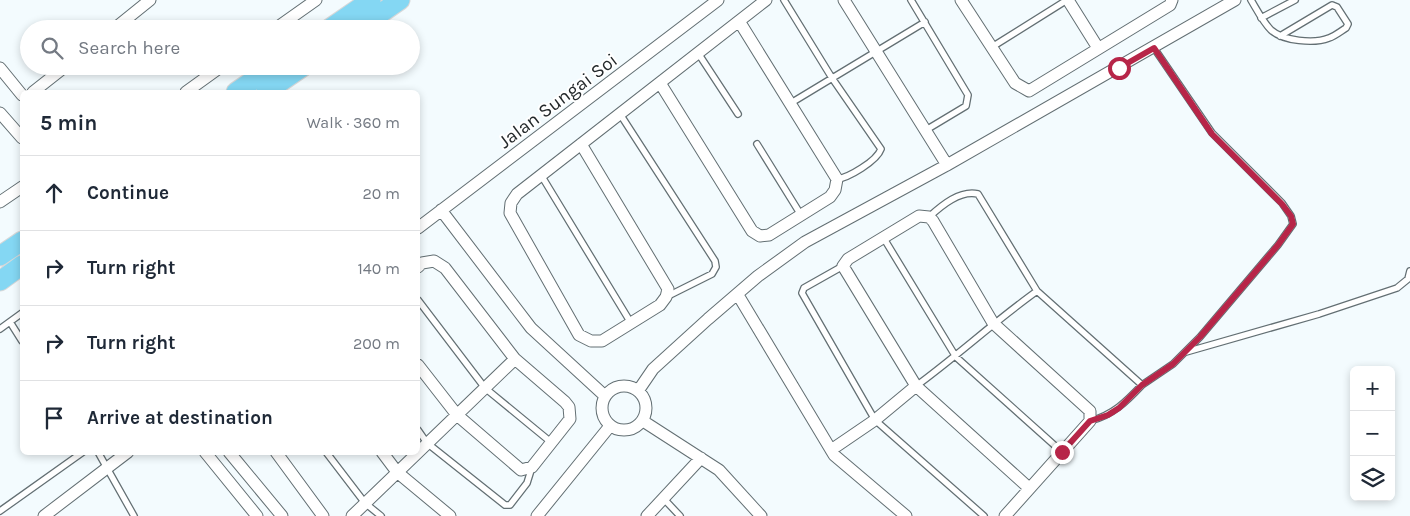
<!DOCTYPE html>
<meta charset="utf-8">
<style>
:root{--surface:#fff;--page:#f6f6f7;--text:#1f2937;--muted:#747a83;--line:#e0e1e3}
body{margin:0;font-family:Karla,sans-serif;background:var(--page);color:var(--text)}
.controls{position:absolute;right:15px;bottom:15px;display:grid;overflow:hidden;border-radius:8px;box-shadow:0 2px 8px #0003}
.controls button{width:45px;height:45px;display:grid;place-items:center;padding:0;border:0;border-bottom:1px solid var(--line);background:var(--surface);color:var(--text);font:25px sans-serif}
.stop{position:absolute;width:15px;height:15px;margin:-11px;border:4px solid #b72548;border-radius:50%;background:#fff}
.stop.end{background:#b72548;border-color:#fff;box-shadow:0 1px 5px #0008}
.list{margin:0;padding:0;list-style:none}
h2{display:flex;justify-content:space-between;align-items:center;height:65px;margin:0;padding:0 20px;font-size:21px}
h2 small{font-size:16px;font-weight:400;color:var(--muted)}
.list li{display:grid;grid-template-columns:32px 1fr auto;gap:15px;align-items:center;box-sizing:border-box;height:75px;padding:0 20px;border-top:1px solid var(--line)}
.list b{display:block;font-size:19px;white-space:nowrap}
.list em{font-size:16px;font-style:normal;color:var(--muted)}
.icon{flex:none;width:28px;height:28px;fill:none;stroke:currentColor;stroke-width:2;stroke-linecap:round;stroke-linejoin:round}
.map{position:relative;flex:none;width:1410px;height:516px;overflow:hidden}
.search{position:absolute;background:var(--surface);box-shadow:0 2px 8px #0003;left:20px;top:20px;width:400px;height:55px;display:flex;align-items:center;gap:12px;box-sizing:border-box;padding:0 18px;border-radius:28px;color:var(--muted);font-size:19px}
.panel{position:absolute;background:var(--surface);box-shadow:0 2px 8px #0003;left:20px;top:90px;width:400px;height:365px;border-radius:8px}
.map>svg:first-child{display:block}
.lines{fill:none;stroke-linecap:round;stroke-linejoin:round}
.service-casing{stroke:#636f73;stroke-width:8}
.minor-casing{stroke:#636f73;stroke-width:13}
.trunk-casing{stroke:#d7d8d9;stroke-width:21}
.service{stroke:#fff;stroke-width:5.5}
.minor{stroke:#fff;stroke-width:11}
.trunk{stroke:#84d7f3;stroke-width:19}
.route{stroke:#b72548;stroke-width:6}
.labels{text-anchor:middle;dominant-baseline:central;stroke-width:4;stroke-linejoin:round;paint-order:stroke}
.street-label{font-size:19px;fill:#23282a;stroke:#fff}
</style>
<div class="map">
<svg width="1410" height="516" viewBox="0 0 1410 516">
<rect width="100%" height="100%" fill="#f3fbfe"/>
<g class="lines">
<g class="service-casing">
<path id="service" d="M784 0 832 78 881 149C877 161 848 178 837 179
M911 0 968 95 966 106 926 130
M1251 0C1257 10 1263 22 1271 30 1283 41 1314 44 1329 38 1335 36 1341 31 1346 28L1348 24 1337 7 1332 5 1280 36
M1261 18 1295 0
M992 47 1067 0
M698 53 738 114
M791 103 925 22
M620 114 715 261 716 267 712 274 666 297
M757 144 801 215
M541 175 631 323
M929 217C942 205 960 190 978 194L1037 291 1142 385C1126 402 1113 415 1090 421
M883 237 956 357 1062 452
M843 266 804 288 802 293 875 420 984 516
M418 300 485 388 552 443
M10 322 22 341
M0 329 22 313
M1186 352 1319 314 1397 288 1408 279 1410 271
M1142 385 1173 364 1200 337 1278 245 1293 224 1291 216 1282 203 1212 133 1154 48
M916 386C957 356 995 321 1037 291
M418 430 427 443 505 505H510L527 483 532 467
M98 452 134 516
M326 452 365 503 381 516
M664 499 680 516
M0 511 83 452"/>
</g>
<g class="minor-casing">
<path id="minor" d="M844 0 947 165
M961 0 1015 83 1029 91 1170 5 1172 0
M1068 0 1098 48
M114 29 150 0
M275 29 316 0
M0 68 22 95
M660 83 752 231 760 236 769 235 830 197 835 190 837 179 739 21
M33 92 66 66
M186 92 222 66
M0 113 22 138
M581 144 668 289 666 297 660 305 602 341H591L579 335 510 213 511 203 517 194 766 0
M0 202 22 187
M441 210 531 328 605 396
M418 228 718 0
M418 267 422 263 434 261 445 268 515 359 565 402 569 407 570 419 532 467 521 470 457 415 418 365
M738 295 834 455 906 516
M602 408a22 22 0 1 1 44 0a22 22 0 1 1-44 0Z
M638 391 653 369 708 319 758 276 805 242 947 165 1235 0
M643 421 719 470 761 516
M831 450 875 420 916 386
M205 452 257 516
M229 452 282 516
M276 452 323 516
M382 452 397 472 450 516
M44 516 128 452
M352 516 515 359
M537 516 610 426
M647 516 701 458
M1005 516 1090 421V411L993 323 933 221 929 217 919 216 848 259 843 266 916 386 1029 488"/>
</g>
<g class="trunk-casing">
<path id="trunk" d="M329 29 371 0
M358 29 400 0
M236 92 274 66
M266 92 304 66
M0 256 22 241
M0 281 22 265"/>
</g>
<use href="#service" class="service"/>
<use href="#minor" class="minor"/>
<use href="#trunk" class="trunk"/>
</g>
<g class="lines">
<path class="route" d="M1062 452 1090 421 1108 415 1119 408 1142 385 1173 364 1200 337 1278 245 1293 224 1291 216 1282 204 1212 134 1154 48 1119 68"/>
</g>
<g class="labels">
<g class="street-label">
<text transform="translate(558 101) rotate(-37)">Jalan Sungai Soi</text>
</g>
</g>
</svg>
<div class="controls">
<button>+</button>
<button>−</button>
<button><svg class="icon" aria-label="layers" viewBox="0 0 24 24"><path d="M12 4l9 5-9 5-9-5zM3 14l9 5 9-5"/></svg></button>
</div>
<div class="stop" style="left:1119px;top:68px"></div>
<div class="stop end" style="left:1062px;top:452px"></div>
<div class="search"><svg class="icon" aria-label="search" viewBox="0 0 24 24"><circle cx="10" cy="10" r="6"/><path d="M15 15l6 6"/></svg>Search here</div>
<section class="panel">
<h2>5 min<small>Walk · 360 m</small></h2>
<ul class="list">
<li><svg class="icon" aria-label="ahead" viewBox="0 0 24 24"><path d="M12 20V5M6 11l6-6 6 6"/></svg><div><b>Continue</b></div><em>20 m</em></li>
<li><svg class="icon" aria-label="right" viewBox="0 0 24 24"><path d="M7 20v-9h11M14 6l5 5-5 5"/></svg><div><b>Turn right</b></div><em>140 m</em></li>
<li><svg class="icon" aria-label="right" viewBox="0 0 24 24"><path d="M7 20v-9h11M14 6l5 5-5 5"/></svg><div><b>Turn right</b></div><em>200 m</em></li>
<li><svg class="icon" aria-label="arrive" viewBox="0 0 24 24"><path d="M6 21V4h12l-3 4 3 4H6"/></svg><div><b>Arrive at destination</b></div></li>
</ul>
</section>
</div>
